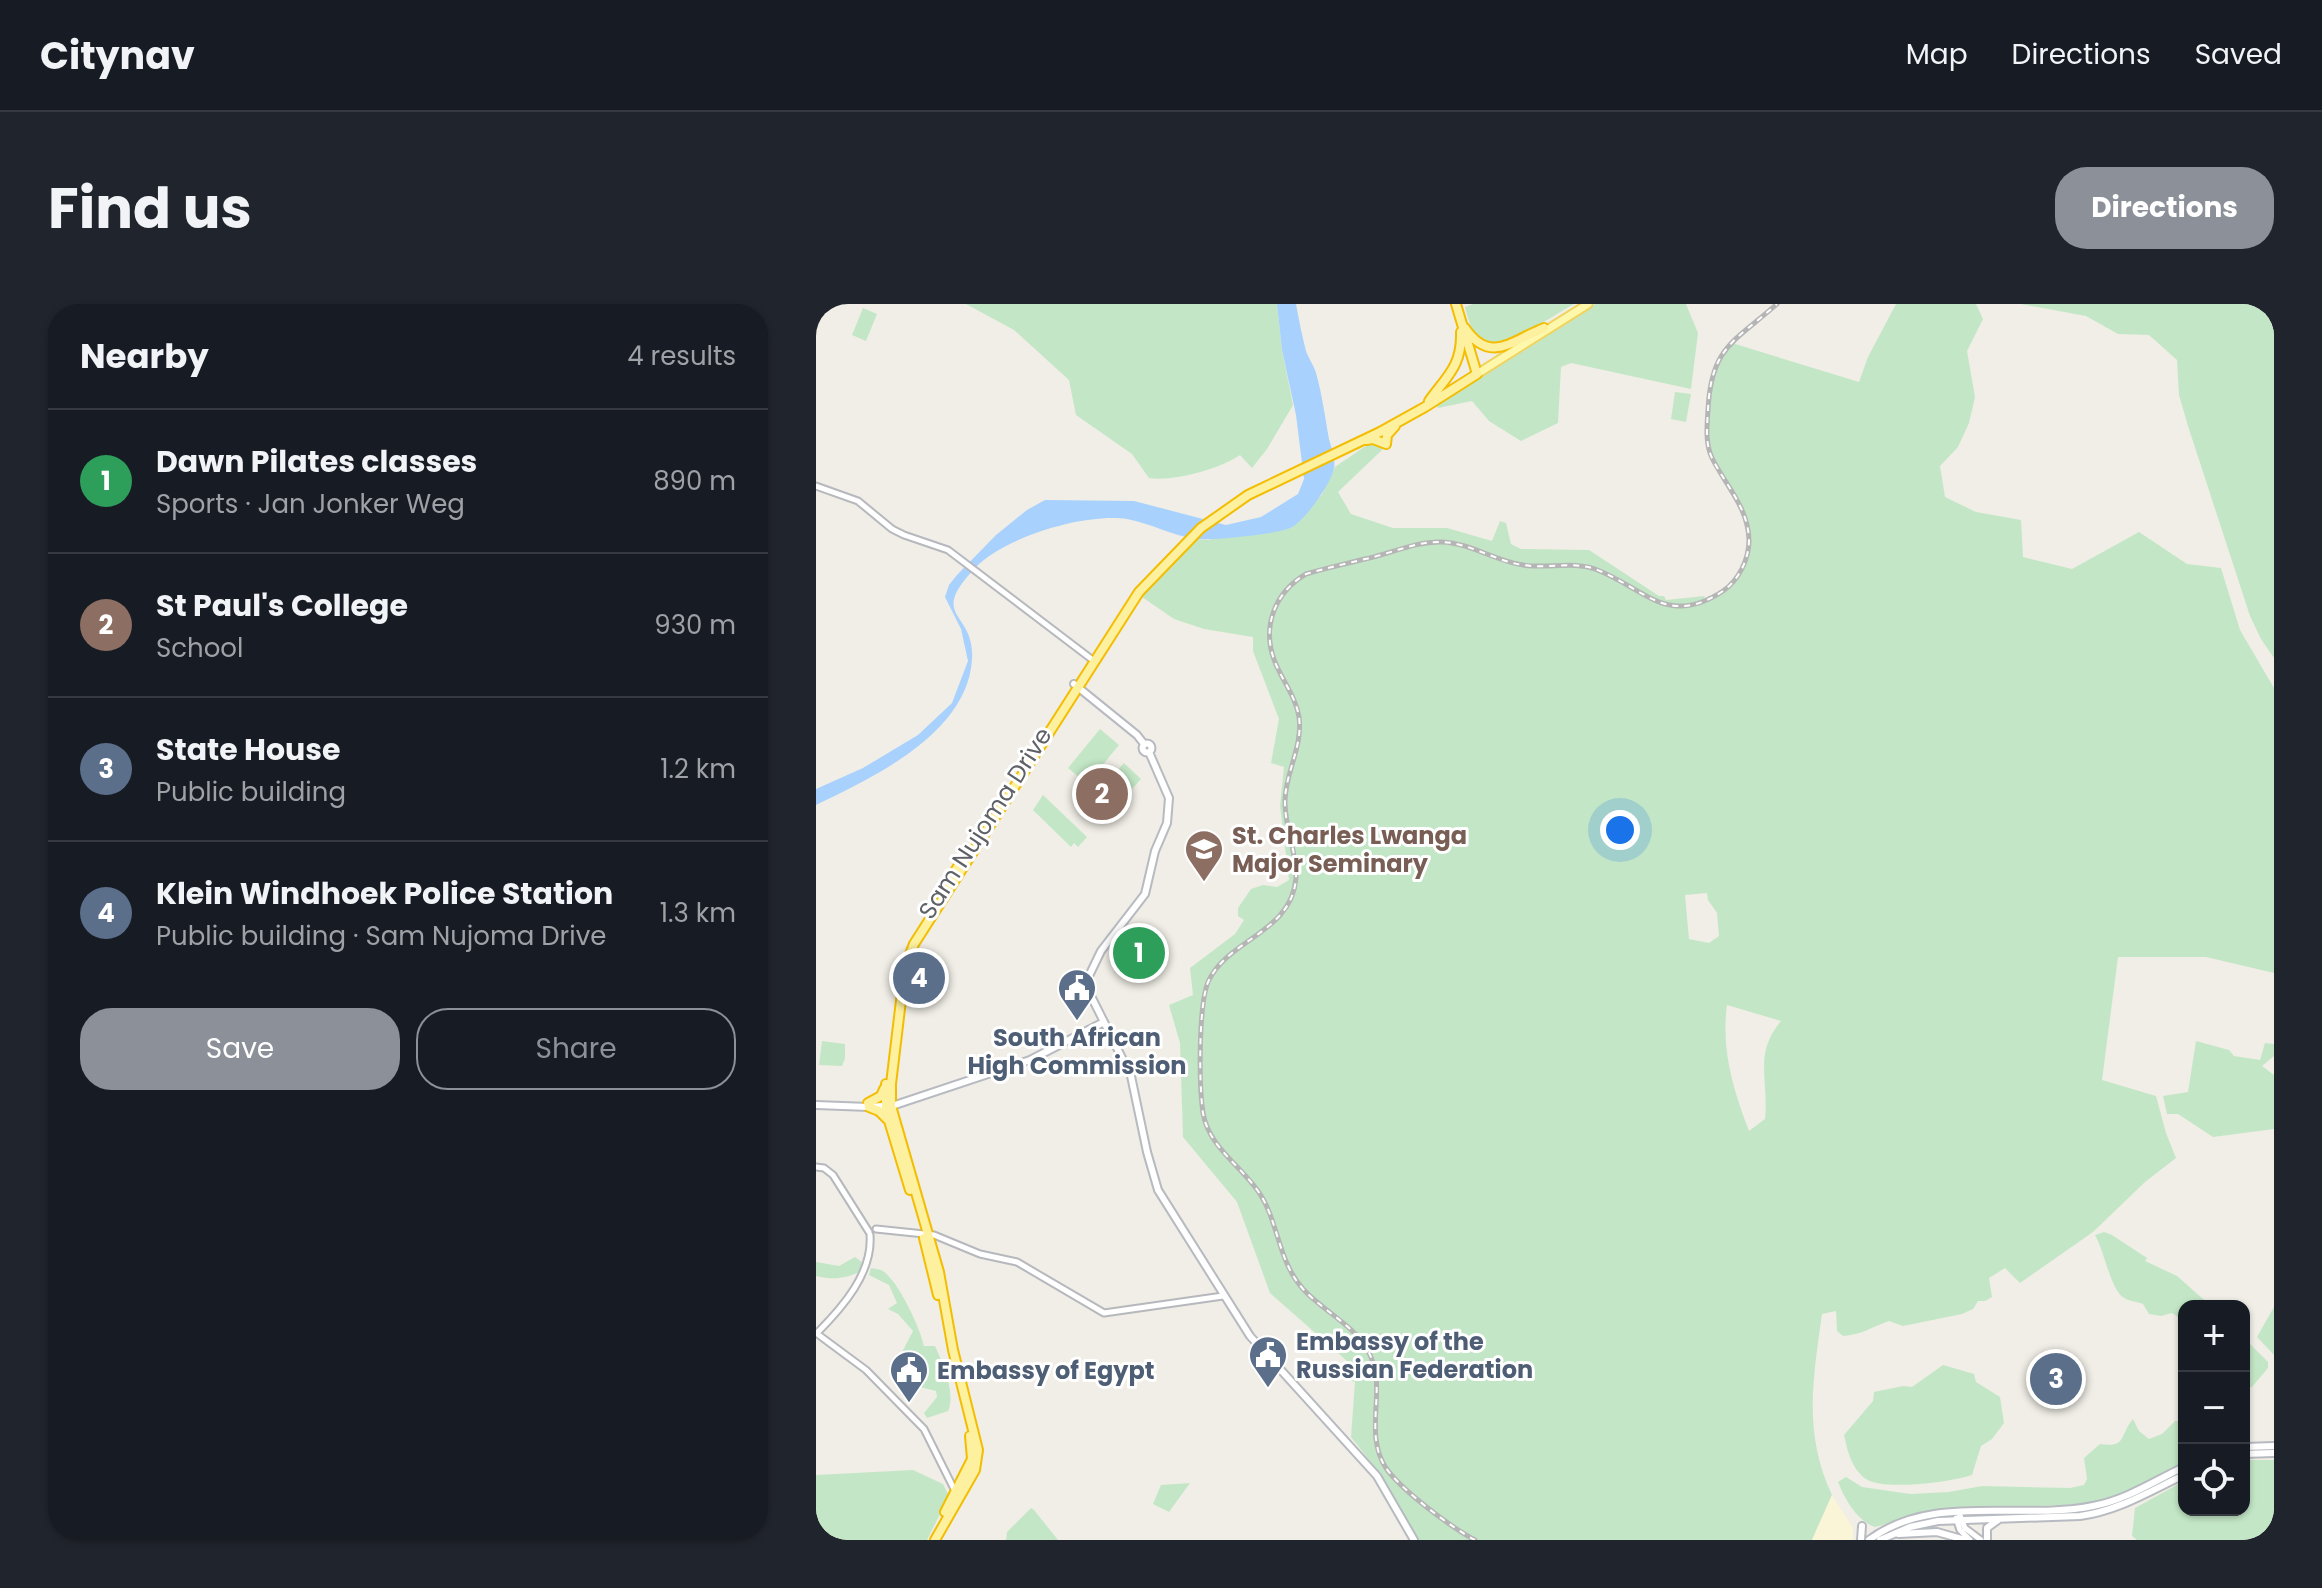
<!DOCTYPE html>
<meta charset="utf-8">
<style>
:root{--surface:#171b24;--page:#20242c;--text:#f1f3f6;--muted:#9ea1a6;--line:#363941;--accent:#8c9099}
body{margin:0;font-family:Poppins,sans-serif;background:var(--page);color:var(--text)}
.controls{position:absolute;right:24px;bottom:24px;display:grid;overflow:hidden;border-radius:16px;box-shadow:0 2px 6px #0004}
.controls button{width:72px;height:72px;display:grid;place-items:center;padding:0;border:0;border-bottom:2px solid var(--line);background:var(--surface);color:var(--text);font:40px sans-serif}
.you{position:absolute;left:804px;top:526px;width:28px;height:28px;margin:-20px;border:6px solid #fff;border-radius:50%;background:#1a73e8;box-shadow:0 0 0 12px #1a73e833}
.badge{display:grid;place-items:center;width:52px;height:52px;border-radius:50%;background:var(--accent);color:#fff;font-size:26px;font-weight:700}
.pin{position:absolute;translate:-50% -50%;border:4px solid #fff;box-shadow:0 2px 8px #0006}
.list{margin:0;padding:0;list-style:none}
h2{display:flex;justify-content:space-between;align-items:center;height:104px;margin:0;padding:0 32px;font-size:34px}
h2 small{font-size:26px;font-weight:400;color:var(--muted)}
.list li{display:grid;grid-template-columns:52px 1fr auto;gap:24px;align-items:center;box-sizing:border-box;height:144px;padding:0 32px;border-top:2px solid var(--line)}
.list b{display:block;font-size:30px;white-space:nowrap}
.list p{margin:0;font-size:26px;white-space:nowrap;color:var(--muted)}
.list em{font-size:26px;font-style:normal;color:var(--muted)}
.actions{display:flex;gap:16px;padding:24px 32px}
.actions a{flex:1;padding:18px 0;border:2px solid var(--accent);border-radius:32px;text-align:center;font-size:28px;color:var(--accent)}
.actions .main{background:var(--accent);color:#fff}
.icon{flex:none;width:44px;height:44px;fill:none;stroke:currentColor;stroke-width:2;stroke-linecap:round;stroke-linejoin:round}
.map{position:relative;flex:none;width:1458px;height:1236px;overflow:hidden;border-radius:32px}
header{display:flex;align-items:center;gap:48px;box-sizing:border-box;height:112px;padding:0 40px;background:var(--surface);border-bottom:2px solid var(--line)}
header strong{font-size:38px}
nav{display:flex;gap:44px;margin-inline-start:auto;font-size:28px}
.intro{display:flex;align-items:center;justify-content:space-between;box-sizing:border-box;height:192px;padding:0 48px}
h1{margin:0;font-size:56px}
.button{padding:20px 36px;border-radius:32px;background:var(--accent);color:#fff;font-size:28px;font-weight:700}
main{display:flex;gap:48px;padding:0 48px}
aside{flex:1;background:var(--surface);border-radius:32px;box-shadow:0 2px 6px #0004}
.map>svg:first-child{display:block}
.green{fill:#c3e7c6;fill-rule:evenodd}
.sand{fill:#faf5d7}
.water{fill:#a8d1fe}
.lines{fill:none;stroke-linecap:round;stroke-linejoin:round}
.tertiary-casing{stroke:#b6b8bd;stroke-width:9}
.secondary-casing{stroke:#b7bac0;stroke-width:10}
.primary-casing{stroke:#f0d45f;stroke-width:11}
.trunk-casing{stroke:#f3bd03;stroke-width:12}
.tertiary{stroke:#fff;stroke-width:5}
.secondary{stroke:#fff;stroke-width:6}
.primary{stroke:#fef8ad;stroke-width:7}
.trunk{stroke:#fdf19f;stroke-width:8}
.rail-casing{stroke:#b5b5b6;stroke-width:5}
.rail{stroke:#fff;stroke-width:2;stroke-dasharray:6;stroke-linecap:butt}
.labels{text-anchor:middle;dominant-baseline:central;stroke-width:6;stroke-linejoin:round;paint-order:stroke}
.street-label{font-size:24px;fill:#5e6166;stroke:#fff}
.education-label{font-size:24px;font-weight:bold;fill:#785e54;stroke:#fff;text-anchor:start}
.service-label{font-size:24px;font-weight:bold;fill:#4e5e75;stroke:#fff;text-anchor:start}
</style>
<header>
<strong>Citynav</strong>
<nav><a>Map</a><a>Directions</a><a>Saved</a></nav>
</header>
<div class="intro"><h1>Find us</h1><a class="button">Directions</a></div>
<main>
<aside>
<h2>Nearby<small>4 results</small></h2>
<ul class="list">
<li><span class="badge" style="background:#2e9e5b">1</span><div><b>Dawn Pilates classes</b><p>Sports · Jan Jonker Weg</p></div><em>890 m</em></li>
<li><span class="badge" style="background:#8d6e63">2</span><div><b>St Paul's College</b><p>School</p></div><em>930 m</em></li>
<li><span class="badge" style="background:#5c6f8a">3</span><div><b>State House</b><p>Public building</p></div><em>1.2 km</em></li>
<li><span class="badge" style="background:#5c6f8a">4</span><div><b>Klein Windhoek Police Station</b><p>Public building · Sam Nujoma Drive</p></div><em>1.3 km</em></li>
</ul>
<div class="actions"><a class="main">Save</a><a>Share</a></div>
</aside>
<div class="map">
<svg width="1458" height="1236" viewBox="0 0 1458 1236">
<rect width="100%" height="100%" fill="#f0eee6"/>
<path class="green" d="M150 0H461L466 46 477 101 451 145 436 164 424 151C404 165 356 178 333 174L316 150 260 111 253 76 198 26Z
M657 0H758C740 10 685 48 666 36 655 29 652 15 649 3Z
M779 0H870L882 29 875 85 755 59 745 63 742 119 705 137 673 117 656 97 622 104 620 100Z
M1080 0H1160L1167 15 1151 47 1159 93 1153 119 1142 143 1124 162 1129 193 1160 208 1205 216 1207 253 1256 265 1323 228 1371 260 1405 264 1424 326 1458 384V669L1390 653H1302L1286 776 1340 792 1350 829 1360 854 1329 878 1277 928 1204 979 1189 964 1173 974 1176 993 1169 997H1162L1157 1005 1146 1010 1087 1022 1073 1017C1056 1023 1045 1031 1027 1032L1021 1027 1020 1007 1006 1010C997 1075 987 1129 1016 1191L996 1236H603L565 1171 535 1133 539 1078 533 1076 531 1057 454 989 421 898 367 833 364 739 353 701 377 691 374 664 419 630 428 616 422 612V604L435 585 447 581 461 583 473 576 464 502 468 463 455 459 463 415 437 347V333L388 325 358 315 326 293 378 235 393 236 505 192 519 163 554 139 567 145 522 188 535 210 577 224H631L676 237 684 217 690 219 695 240 705 245 773 246 843 292H848L850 296 889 292 886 299C923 279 948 247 926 203 916 185 902 168 895 149 888 132 891 112 892 94 894 72 900 54 916 39L1043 78 1052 53ZM891 589 892 596 901 609 903 632 893 639 873 635 869 591ZM911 701 965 717C937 750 953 776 949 815L933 827C917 785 905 746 911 701Z
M1205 0H1458V354L1445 335 1434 312 1372 122 1363 91 1361 56 1333 31 1302 30 1270 12Z
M47 4 61 10 50 37 36 31Z
M859 88 875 90 870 118 855 115Z
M284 425 303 441 271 480 252 464Z
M308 459 325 475 294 509 277 494Z
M227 491 271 533 262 543 258 539 255 543 217 506Z
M6 737 29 740V754L26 762 3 761Z
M1380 737 1413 746 1418 752 1444 756 1449 739 1458 740V752L1446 762 1458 771V825L1397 833 1362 810H1351L1347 792 1372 788Z
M1288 928 1296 931 1331 954 1329 957 1361 972 1395 1002H1368V1017L1356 1009 1345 1012 1333 1010 1327 1000C1322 998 1313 997 1308 994 1294 985 1289 948 1279 931Z
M39 953 46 958 45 967C30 975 16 976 0 972V958L23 962Z
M55 964C59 965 64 965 67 967 83 978 104 1024 108 1042H119C127 1060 140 1089 132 1107L111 1114 108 1109 121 1093 120 1087 83 1078 78 1074 79 1062 97 1027 82 1010 72 1005 81 999 73 981 53 971Z
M1458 1003V1051L1441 1033Z
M1428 1034 1452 1058V1064L1436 1083 1428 1084Z
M1127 1061 1158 1070 1160 1078 1184 1093 1188 1119 1176 1135 1165 1142 1156 1171C1135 1178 1068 1187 1050 1175 1035 1164 1032 1148 1028 1131L1057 1097 1058 1088 1087 1082 1096 1083Z
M1317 1115 1323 1127 1333 1135 1346 1130 1359 1117H1368V1160L1310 1188 1272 1200 1123 1206 1059 1223C1040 1216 1029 1195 1022 1178L1030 1173 1046 1183 1094 1190 1133 1188 1166 1182 1254 1184 1268 1181 1271 1175 1268 1154 1284 1140C1311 1144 1303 1132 1317 1115Z
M1428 1156H1458V1236H1321L1316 1232 1319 1204 1368 1177V1206H1428Z
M97 1166 127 1180 133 1192 111 1236H0V1171Z
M374 1179 353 1208 337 1200 345 1181Z
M215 1204 218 1206 242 1236H190L191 1228Z"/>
<path class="sand" d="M1016 1191 1037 1224V1236H996Z"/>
<path class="water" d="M461 0H480C483 16 486 32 490 47 493 55 498 62 500 69 506 90 509 113 513 135 515 143 520 156 518 164 515 180 490 215 476 223 465 230 395 237 381 235 357 232 334 219 311 215 269 209 188 233 159 264 111 315 159 306 156 355 152 429 58 473 0 501V485L47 464 102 431 136 399 152 357 145 325 129 293 133 281 141 271 180 231 211 206 229 196 318 197 410 221 445 213 482 190 488 175 480 111 466 46Z"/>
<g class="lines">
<g class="tertiary-casing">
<path id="tertiary" d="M0 182 42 197 76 225 88 231 132 246 278 357
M0 863 8 864 17 871 53 928
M60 925 118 931 164 950 201 958 288 1009 407 992
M0 1029 50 1066 108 1125 140 1189
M1 1029C26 1004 57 969 54 931
M1143 1209 1149 1224 1165 1236
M1140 1214 1144 1226 1154 1236"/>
</g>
<g class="secondary-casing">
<path id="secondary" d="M258 380 321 431 328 440
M326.5 444a4.5 4.5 0 1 1 9 0a4.5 4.5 0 1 1-9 0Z
M333 448 353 494 351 519 339 547 329 590 285 647 271 676 273 688 315 772 331 848 342 886 434 1032 561 1172 598 1236
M0 801 53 803 79 801 214 756 288 718
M1428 1143 1458 1142
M1428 1150 1458 1149
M1083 1230 1121 1228 1149 1236
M1045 1236 1046 1222
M1053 1236C1117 1188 1204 1217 1277 1202 1310 1196 1338 1177 1368 1163
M1064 1236 1094 1223 1122 1217 1264 1212C1302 1207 1334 1187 1368 1171
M1171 1236V1224L1182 1216"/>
</g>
<g class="primary-casing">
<path id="primary" d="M661 70 772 0"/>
</g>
<g class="trunk-casing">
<path id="trunk" d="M649 24C674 61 697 36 728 24
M613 97C631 72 646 62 645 28
M550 136 557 135 570 140 571 131 579 122
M129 583 145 558
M70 780V807L94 886
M52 799 65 792 68 785
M53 803 63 807 71 815
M108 934 122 991
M129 1208 156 1155 154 1132
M119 1236 159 1166 162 1146 137 1046 123 968 75 802V780L89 663 98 640 323 288 385 224 432 191 564 128 609 103 661 70 640 0"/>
</g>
<use href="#tertiary" class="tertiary"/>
<use href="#secondary" class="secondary"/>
<use href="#primary" class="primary"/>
<use href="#trunk" class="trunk"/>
<g class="rail-casing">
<path id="rail" d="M659 1236C636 1224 585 1186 570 1164 546 1127 573 1084 552 1047 538 1021 507 1007 487 985 461 956 463 917 442 887 423 860 393 843 387 809 383 783 382 698 393 676 413 635 476 628 480 574 481 547 468 522 469 496 470 467 487 442 483 413 480 393 466 376 459 358 445 323 459 288 490 270 510 264 529 260 549 255 574 250 600 237 626 238 654 239 679 257 707 261 731 265 757 257 779 265 829 284 851 324 907 287 923 276 933 255 933 236 932 203 910 182 896 154 889 139 891 122 892 106 895 43 918 38 961 0"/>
</g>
<use href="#rail" class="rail"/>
</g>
<defs>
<g id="university-pin" transform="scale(2)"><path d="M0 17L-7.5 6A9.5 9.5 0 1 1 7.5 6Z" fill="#8d6e63" stroke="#fff"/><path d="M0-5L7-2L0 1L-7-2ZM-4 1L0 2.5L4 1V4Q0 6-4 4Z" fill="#fff"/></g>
<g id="civic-pin" transform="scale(2)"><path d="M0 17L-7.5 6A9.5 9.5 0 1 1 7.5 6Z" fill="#5c6f8a" stroke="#fff"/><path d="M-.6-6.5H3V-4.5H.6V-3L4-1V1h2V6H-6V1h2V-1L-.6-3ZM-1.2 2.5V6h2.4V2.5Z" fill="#fff"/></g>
</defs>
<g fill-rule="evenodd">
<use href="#university-pin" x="388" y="545"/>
<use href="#civic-pin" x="261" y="684"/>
<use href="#civic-pin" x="452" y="1051"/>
<use href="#civic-pin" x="93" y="1066"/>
</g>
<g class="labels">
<g class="street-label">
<text transform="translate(169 519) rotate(-57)">Sam Nujoma Drive</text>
</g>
<g class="education-label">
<text x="416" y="531">St. Charles Lwanga<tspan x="416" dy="28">Major Seminary</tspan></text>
</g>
<g class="service-label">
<text x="261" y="733" text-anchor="middle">South African<tspan x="261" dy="28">High Commission</tspan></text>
<text x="480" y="1037">Embassy of the<tspan x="480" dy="28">Russian Federation</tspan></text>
<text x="121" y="1066">Embassy of Egypt</text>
</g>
</g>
</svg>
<div class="controls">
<button>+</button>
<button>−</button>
<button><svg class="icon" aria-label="locate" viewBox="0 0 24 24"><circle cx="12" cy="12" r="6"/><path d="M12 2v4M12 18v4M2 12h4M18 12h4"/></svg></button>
</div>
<div class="you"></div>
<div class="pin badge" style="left:323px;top:649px;background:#2e9e5b">1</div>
<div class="pin badge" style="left:286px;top:490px;background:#8d6e63">2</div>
<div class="pin badge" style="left:1240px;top:1075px;background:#5c6f8a">3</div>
<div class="pin badge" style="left:103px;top:674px;background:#5c6f8a">4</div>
</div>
</main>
